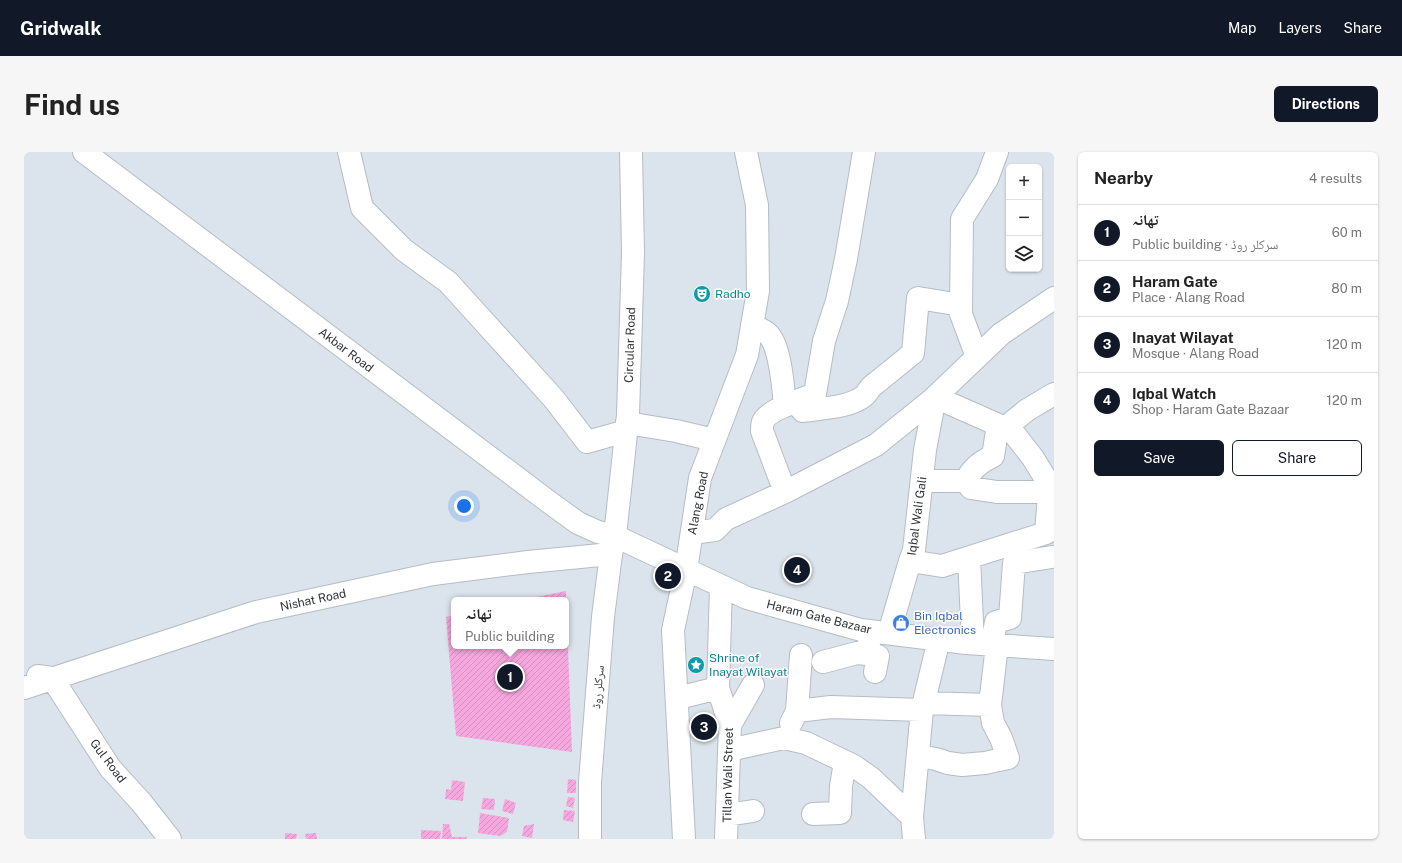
<!DOCTYPE html>
<meta charset="utf-8">
<style>
:root{--surface:#fff;--page:#f6f6f6;--text:#222;--muted:#767676;--line:#e0e0e0;--accent:#111827}
body{margin:0;font-family:"Public Sans","Noto Naskh Arabic",sans-serif;background:var(--page);color:var(--text)}
.controls{position:absolute;right:12px;top:12px;display:grid;overflow:hidden;border-radius:6px;box-shadow:0 1px 3px #0004}
.controls button{width:36px;height:36px;display:grid;place-items:center;padding:0;border:0;border-bottom:1px solid var(--line);background:var(--surface);color:var(--text);font:20px sans-serif}
.you{position:absolute;left:440px;top:354px;width:14px;height:14px;margin:-10px;border:3px solid #fff;border-radius:50%;background:#1a73e8;box-shadow:0 0 0 6px #1a73e833}
.badge{display:grid;place-items:center;width:26px;height:26px;border-radius:50%;background:var(--accent);color:#fff;font-size:13px;font-weight:700}
.pin{position:absolute;translate:-50% -50%;border:2px solid #fff;box-shadow:0 1px 4px #0006}
.popup{position:absolute;left:427px;top:445px;width:118px;height:52px;box-sizing:border-box;display:grid;place-content:center;border-radius:6px;background:var(--surface);filter:drop-shadow(0 1px 3px #0005);font-size:13px;white-space:nowrap;color:var(--muted)}
.popup b{font-size:15px;color:var(--text)}
.popup::after{content:'';position:absolute;left:50%;top:100%;margin-left:-8px;border:8px solid transparent;border-top-color:var(--surface)}
.list{margin:0;padding:0;list-style:none}
h2{display:flex;justify-content:space-between;align-items:center;height:52px;margin:0;padding:0 16px;font-size:17px}
h2 small{font-size:13px;font-weight:400;color:var(--muted)}
.list li{display:grid;grid-template-columns:26px 1fr auto;gap:12px;align-items:center;box-sizing:border-box;height:56px;padding:0 16px;border-top:1px solid var(--line)}
.list b{display:block;font-size:15px;white-space:nowrap}
.list p{margin:0;font-size:13px;white-space:nowrap;color:var(--muted)}
.list em{font-size:13px;font-style:normal;color:var(--muted)}
.actions{display:flex;gap:8px;padding:12px 16px}
.actions a{flex:1;padding:9px 0;border:1px solid var(--accent);border-radius:6px;text-align:center;font-size:14px;color:var(--accent)}
.actions .main{background:var(--accent);color:#fff}
.icon{flex:none;width:22px;height:22px;fill:none;stroke:currentColor;stroke-width:2;stroke-linecap:round;stroke-linejoin:round}
.map{position:relative;flex:none;width:1030px;height:687px;overflow:hidden;border-radius:6px}
header{display:flex;align-items:center;gap:24px;box-sizing:border-box;height:56px;padding:0 20px;background:var(--accent);color:#fff}
header strong{font-size:19px}
nav{display:flex;gap:22px;margin-inline-start:auto;font-size:14px}
.intro{display:flex;align-items:center;justify-content:space-between;box-sizing:border-box;height:96px;padding:0 24px}
h1{margin:0;font-size:28px}
.button{padding:10px 18px;border-radius:6px;background:var(--accent);color:#fff;font-size:14px;font-weight:700}
main{display:flex;gap:24px;padding:0 24px}
aside{flex:1;background:var(--surface);border-radius:6px;box-shadow:0 1px 3px #0004}
.map>svg:first-child{display:block}
.building{fill:url(#building-hatch)}
.lines{fill:none;stroke-linecap:round;stroke-linejoin:round}
.minor-casing{stroke:#b4bdc4;stroke-width:24}
.major-casing{stroke:#b4bdc4;stroke-width:24}
.minor{stroke:#fff;stroke-width:22}
.major{stroke:#fff;stroke-width:22}
.labels{text-anchor:middle;dominant-baseline:central;stroke-width:3;stroke-linejoin:round;paint-order:stroke}
.culture-label{font-size:12px;fill:#0d838f;stroke:#fff;text-anchor:start}
.street-label{font-size:12px;fill:#2f3336;stroke:#fff}
.shop-label{font-size:12px;fill:#366cbe;stroke:#fff;text-anchor:start}
</style>
<header>
<strong>Gridwalk</strong>
<nav><a>Map</a><a>Layers</a><a>Share</a></nav>
</header>
<div class="intro"><h1>Find us</h1><a class="button">Directions</a></div>
<main>
<div class="map">
<svg width="1030" height="687" viewBox="0 0 1030 687">
<defs>
<pattern id="building-hatch" width="6" height="6" patternUnits="userSpaceOnUse"><rect width="6" height="6" fill="#f5a7de"/><path d="M-1 1l2-2M0 6l6-6M5 7l2-2" fill="none" stroke="#d290bf"/></pattern>
</defs>
<rect width="100%" height="100%" fill="#dbe4ec"/>
<path class="building" d="M542 439V448H503V447Z
M430 463V494H542V471H543L548 600 432 584 422 465Z
M544 627 552 628V641H543Z
M428 628 441 630 439 649 421 647 422 637 427 638Z
M544 645 551 646 549 656 542 654Z
M459 646 471 647 470 658 457 657Z
M481 647 492 651 489 662 478 659Z
M540 658 551 659 549 670 539 668Z
M456 661 485 666 483 680 476 684 454 681Z
M419 672H425L428 685H443L442 687H418Z
M510 672 508 686 498 684 500 674Z
M397 678 417 679 416 687H397Z
M261 681 273 682 272 687H261Z
M292 681 293 687H282L281 682Z"/>
<g class="lines">
<g class="minor-casing">
<path id="minor" d="M325 0 338 56 380 98 424 130 530 247 563 290 602 279
M728 173C733 176 740 178 744 182 757 195 759 236 761 254
M953 205 937 162 938 67 963 27 973 0
M772 251 779 259C798 256 825 256 840 244 845 240 844 236 852 231L889 201 894 146 937 153
M603 271 652 279 690 288
M981 276 1003 258 1030 242
M898 329H942L947 336 973 340H1024
M942 329C947 317 958 309 969 304L974 273
M761 340 738 279C738 276 738 272 739 270 743 258 779 247 791 242L800 189 813 149 822 107 840 0
M668 381 691 378 702 367 761 340 852 293 909 247 977 182 1030 146
M591 384 723 446 837 478 942 491 1030 497
M945 406 949 491
M847 479 843 502 854 504 851 520
M865 481 886 409 890 398 901 298 911 245 988 279 1009 306 1020 324 1025 344 1022 381 918 414 886 409
M968 492 972 470 986 466 990 411 1028 405
M799 510 833 501 843 502
M14 524 28 526 86 616 117 650 146 687
M0 536 232 460 409 422 504 410 587 402
M694 536 706 573 702 687
M654 546 694 536 697 434
M900 551 966 553
M773 559 807 555 898 558
M767 571 773 559 777 503
M706 573 729 533
M705 598 760 586 782 591 830 614 847 626 888 665
M894 604 912 607 924 611 938 613 961 611 984 606 977 586 969 571 966 553 973 493
M789 662 816 661 817 634 821 610
M703 663 729 659
M660 687 649 478 662 418 676 326 723 203 734 139 733 53 722 0
M890 687 888 665 898 558 915 487"/>
</g>
<g class="major-casing">
<path id="major" d="M60 0 525 350 554 371 574 380 591 384
M566 687V630L579 465 587 402 591 384 604 263 609 101 607 0"/>
</g>
<use href="#minor" class="minor"/>
<use href="#major" class="major"/>
</g>
<defs>
<g id="theatre-disc" transform="scale(0.9)"><circle r="9.5" fill="#0f9aa8" stroke="#fff"/><path d="M-5-5.5Q0-4 5-5.5V0Q5 5 0 6Q-5 5-5 0ZM-3.3-2.5H-1v1.5H-3.3ZM1-2.5H3.3v1.5H1ZM-2.8 1Q0 5.5 2.8 1Z" fill="#fff"/></g>
<g id="shop-disc" transform="scale(0.9)"><circle r="9.5" fill="#3f7fe0" stroke="#fff"/><path d="M-5-2.5h2.3a2.7 3.5 0 0 1 5.4 0H5L5.5 6h-11ZM-1.5-2.5h3a1.5 2.3 0 0 0-3 0Z" fill="#fff"/></g>
<g id="sight-disc" transform="scale(0.9)"><circle r="9.5" fill="#0f9aa8" stroke="#fff"/><path d="M0-6L1.8-2.2L6-1.7L2.9 1.2L3.7 5.4L0 3.3L-3.7 5.4L-2.9 1.2L-6-1.7L-1.8-2.2Z" fill="#fff"/></g>
</defs>
<g fill-rule="evenodd">
<use href="#theatre-disc" x="678" y="142"/>
<use href="#shop-disc" x="877" y="471"/>
<use href="#sight-disc" x="672" y="513"/>
</g>
<g class="labels">
<g class="culture-label">
<text x="691" y="142">Radho</text>
<text x="685" y="506">Shrine of<tspan x="685" dy="14">Inayat Wilayat</tspan></text>
</g>
<g class="street-label">
<text transform="translate(606 193) rotate(-88)">Circular Road</text>
<text transform="translate(322 198) rotate(37)">Akbar Road</text>
<text transform="translate(674 351) rotate(-79)">Alang Road</text>
<text transform="translate(893 364) rotate(-82)">Iqbal Wali Gali</text>
<text transform="translate(289 448) rotate(-12)">Nishat Road</text>
<text transform="translate(795 465) rotate(14)">Haram Gate Bazaar</text>
<text transform="translate(574 535) rotate(-85)">سرکلر روڈ</text>
<text transform="translate(84 609) rotate(53)">Gul Road</text>
<text transform="translate(704 623) rotate(-89)">Tillan Wali Street</text>
</g>
<g class="shop-label">
<text x="890" y="464">Bin Iqbal<tspan x="890" dy="14">Electronics</tspan></text>
</g>
</g>
</svg>
<div class="controls">
<button>+</button>
<button>−</button>
<button><svg class="icon" aria-label="layers" viewBox="0 0 24 24"><path d="M12 4l9 5-9 5-9-5zM3 14l9 5 9-5"/></svg></button>
</div>
<div class="you"></div>
<div class="pin badge" style="left:486px;top:525px">1</div>
<div class="popup"><b>تھانہ</b>Public building</div>
<div class="pin badge" style="left:644px;top:424px">2</div>
<div class="pin badge" style="left:680px;top:575px">3</div>
<div class="pin badge" style="left:773px;top:418px">4</div>
</div>
<aside>
<h2>Nearby<small>4 results</small></h2>
<ul class="list">
<li><span class="badge">1</span><div><b>تھانہ</b><p>Public building · سرکلر روڈ</p></div><em>60 m</em></li>
<li><span class="badge">2</span><div><b>Haram Gate</b><p>Place · Alang Road</p></div><em>80 m</em></li>
<li><span class="badge">3</span><div><b>Inayat Wilayat</b><p>Mosque · Alang Road</p></div><em>120 m</em></li>
<li><span class="badge">4</span><div><b>Iqbal Watch</b><p>Shop · Haram Gate Bazaar</p></div><em>120 m</em></li>
</ul>
<div class="actions"><a class="main">Save</a><a>Share</a></div>
</aside>
</main>
